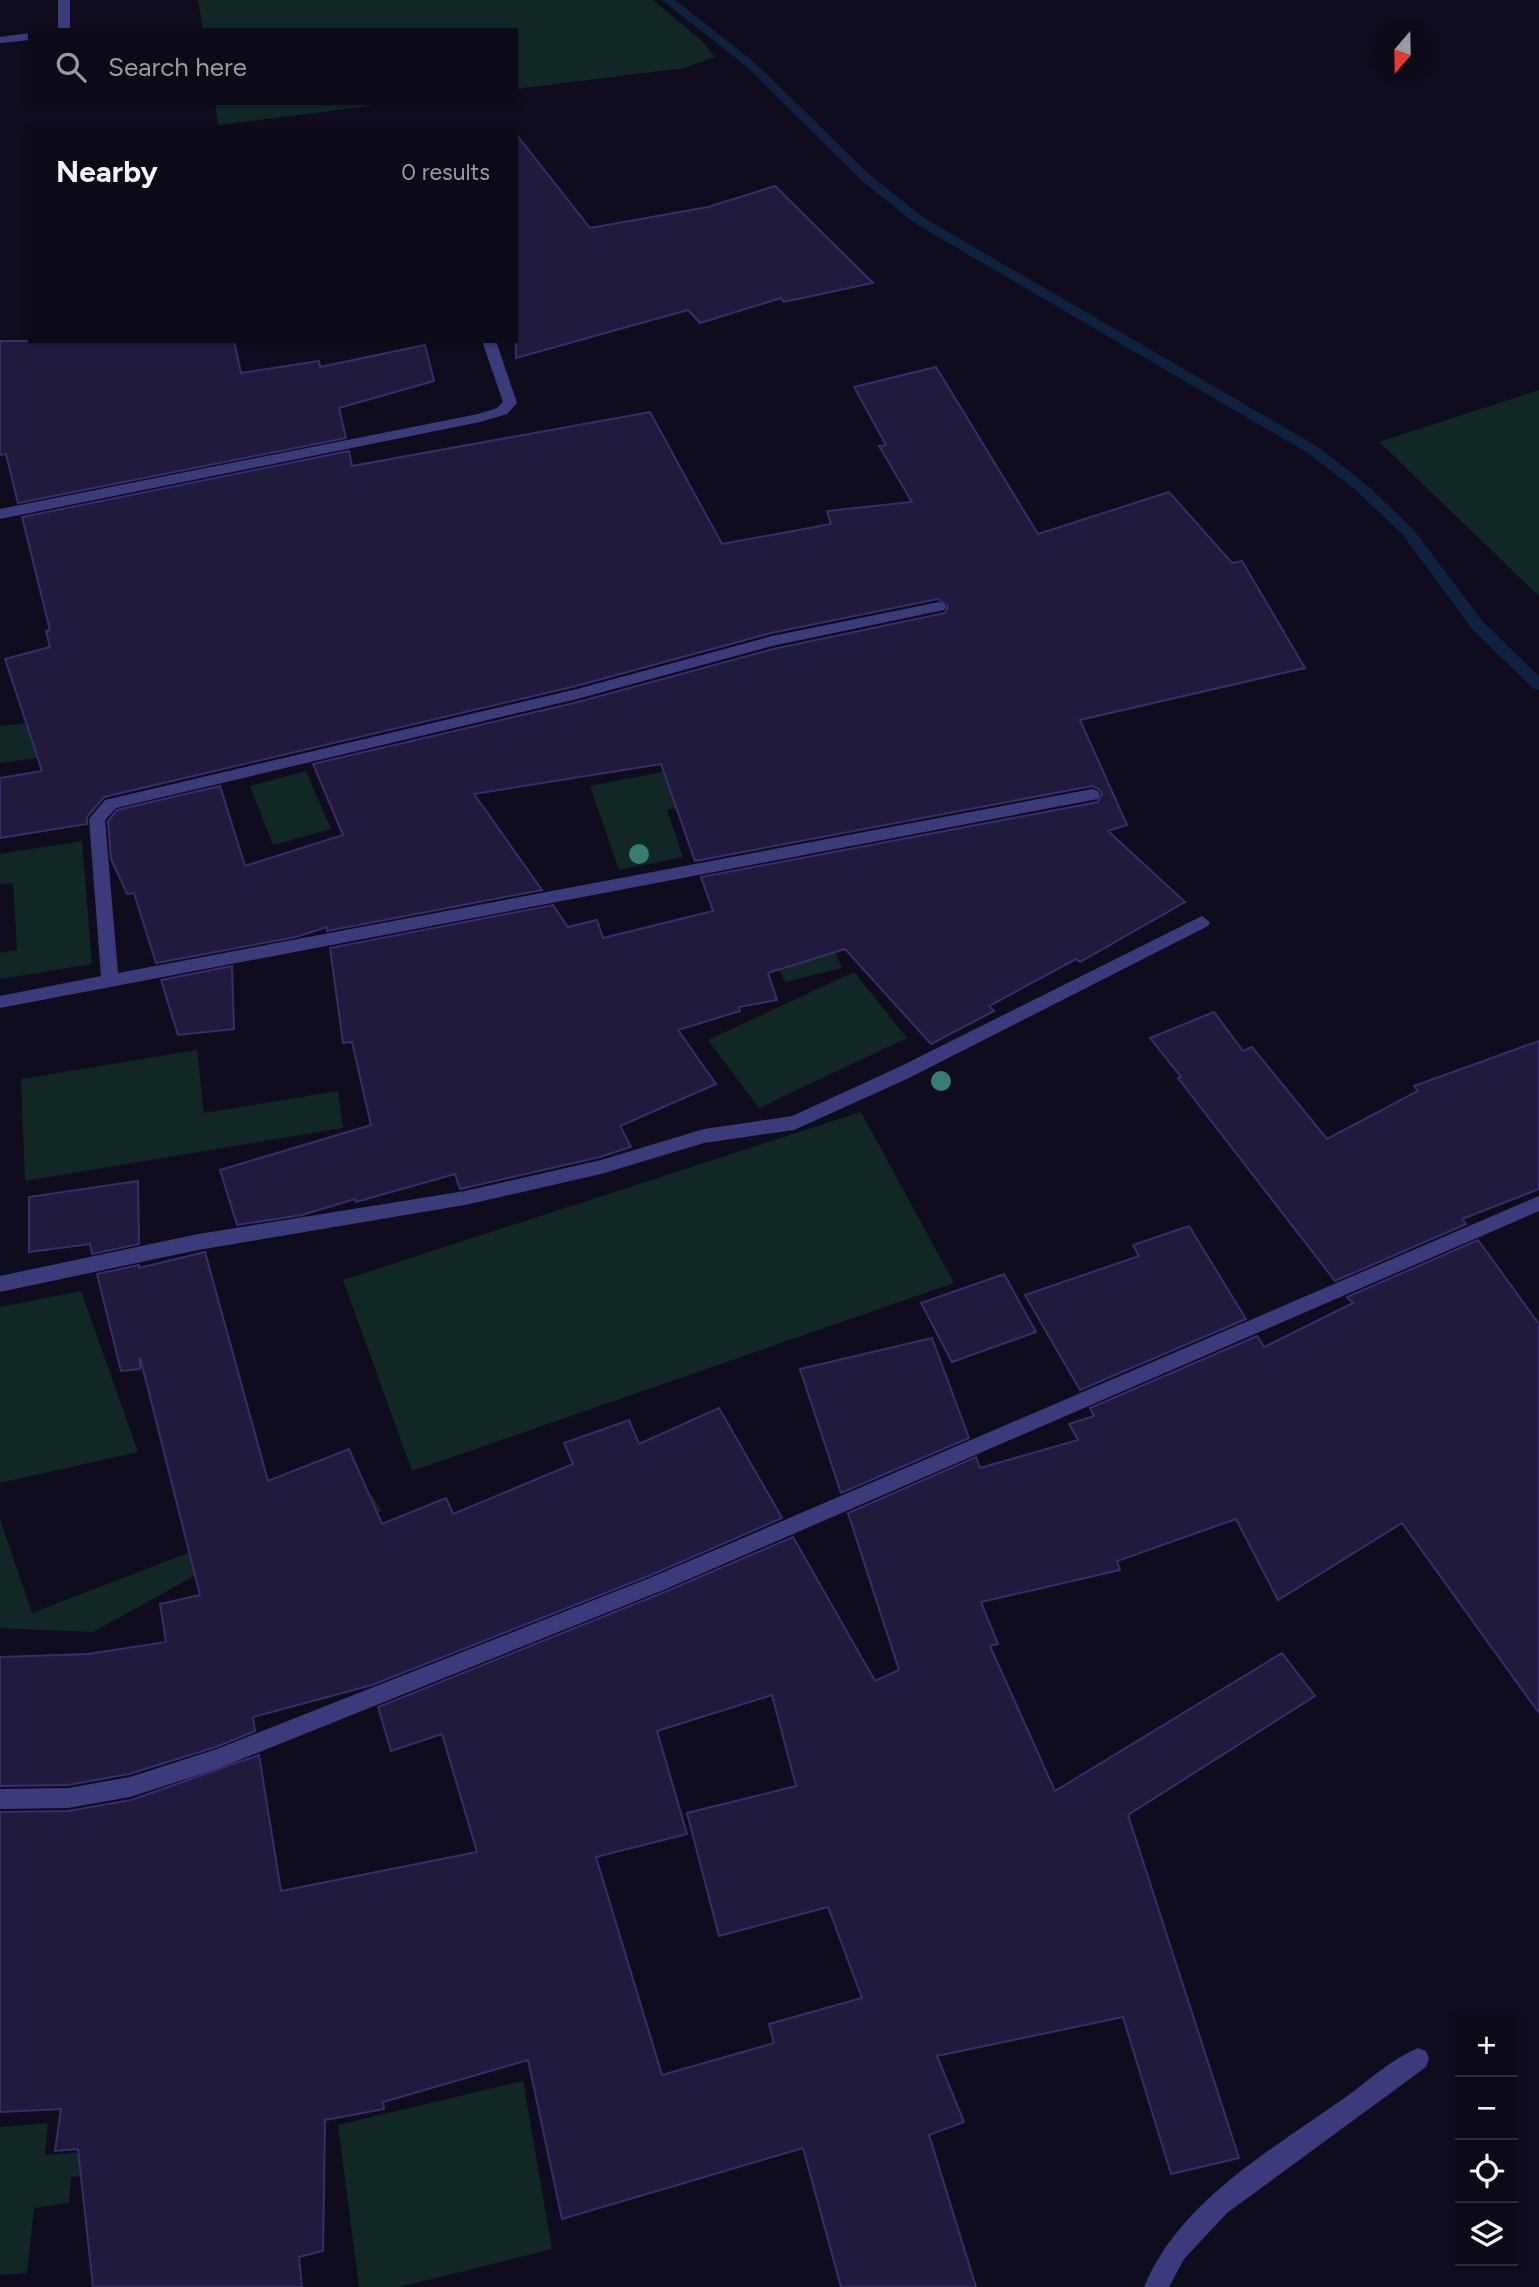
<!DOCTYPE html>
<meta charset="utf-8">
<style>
:root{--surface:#0b0a16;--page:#14131f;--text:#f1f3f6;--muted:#9a9aa1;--line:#2b2b35}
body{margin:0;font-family:Figtree,sans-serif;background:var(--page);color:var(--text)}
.controls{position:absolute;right:21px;bottom:21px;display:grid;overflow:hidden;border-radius:0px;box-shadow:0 2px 5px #0004}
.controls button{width:63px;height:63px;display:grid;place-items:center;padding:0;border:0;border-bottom:2px solid var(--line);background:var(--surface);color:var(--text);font:35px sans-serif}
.compass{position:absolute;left:1371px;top:21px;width:63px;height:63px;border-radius:50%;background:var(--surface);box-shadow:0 2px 5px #0004;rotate:200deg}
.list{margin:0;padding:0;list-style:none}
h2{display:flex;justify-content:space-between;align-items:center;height:91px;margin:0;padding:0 28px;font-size:30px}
h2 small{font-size:23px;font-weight:400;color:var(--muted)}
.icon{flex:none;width:38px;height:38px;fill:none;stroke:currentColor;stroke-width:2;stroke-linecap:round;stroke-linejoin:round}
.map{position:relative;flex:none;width:1539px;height:2287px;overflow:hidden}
.search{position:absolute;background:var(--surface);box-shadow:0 2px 5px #0004;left:28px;top:28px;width:490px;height:77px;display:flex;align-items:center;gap:18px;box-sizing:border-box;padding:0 24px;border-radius:0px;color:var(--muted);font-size:26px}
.panel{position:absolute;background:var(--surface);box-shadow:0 2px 5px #0004;left:28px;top:126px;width:490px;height:217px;border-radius:0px}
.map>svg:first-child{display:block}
.green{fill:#102726}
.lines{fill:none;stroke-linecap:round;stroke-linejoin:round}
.stream{fill:#0e2240;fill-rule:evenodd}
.building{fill:#201a3d;stroke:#372d68;stroke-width:2;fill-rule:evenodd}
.lane{fill:#3b3a7a;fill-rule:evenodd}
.street{fill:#3b3a7a;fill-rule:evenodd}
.tree{fill:#397d71}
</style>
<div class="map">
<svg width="1539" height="2287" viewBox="0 0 1539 2287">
<rect width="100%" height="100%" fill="#0f0d1d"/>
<path class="green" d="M198 0H653L702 41 715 57 684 68 516 89V30H203Z
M215 103H395L218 125Z
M1539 390V596L1379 442Z
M46 721 45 757 0 763V726Z
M699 765 713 801 667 810 683 857 619 870 590 786Z
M306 771 331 829 273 845 250 786Z
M82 841 92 964 0 979V953L17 950 13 883 0 884V854Z
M800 871 842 968 785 982 778 968Z
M854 972 907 1038 759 1108 708 1040Z
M197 1050 204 1113 338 1091 343 1128 25 1181 21 1079Z
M861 1112 954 1283 412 1471 343 1280Z
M81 1291 138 1452 0 1483V1307Z
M372 1495 382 1511 207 1569 93 1632 0 1628V1519L32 1613 302 1509 311 1515Z
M523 2081 552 2249 399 2287H359L338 2125Z
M48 2123 45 2155 152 2147 150 2171 71 2177 69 2203 34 2208 27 2273 0 2275V2127Z"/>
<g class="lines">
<path class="stream" d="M662 0H675L754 62 870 175 924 218 1318 447 1368 486 1413 529 1483 622 1539 676V690L1534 689 1473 630 1403 535 1358 492 1308 453 916 224 862 181 746 66Z"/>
</g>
<path class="building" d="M516 134 590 228 708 207 775 186 873 283 784 302 781 298 700 323 688 310 516 358Z
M0 341H234L241 373 319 361 320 367 425 345 434 381 339 408 346 438 18 503 6 454 0 455Z
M936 367 1038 534 1169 492 1232 563 1242 561 1305 668 1080 720 1127 825 1108 831 1185 902 1080 962 1076 959 989 1006 994 1011 931 1044 845 949 768 973 777 1000 739 1007 740 1011 678 1030 716 1084 620 1126 631 1147 600 1157 460 1189 455 1174 356 1202 355 1199 302 1215 237 1225 220 1170 371 1125 352 1042 343 1043 330 948 553 905 568 927 597 920 603 938 713 911 701 877 1098 802 1102 794 1099 789 1092 786 695 861 661 764 474 794 542 890 327 931V927L296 937 156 963 134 893 127 894 111 859 108 821 117 810 220 786 245 866 343 835 313 764 578 702 773 649 945 613 948 606 938 599 771 633 576 686 104 797 87 817V824L0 838V778L42 771 5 659 50 647 46 631 50 630 22 517 349 451 352 466 650 412 722 544 831 524 827 511 912 502 879 446 886 445 854 387Z
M232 966 234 1029 178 1035 161 980Z
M1214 1012 1243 1051 1252 1047 1327 1139 1418 1091 1414 1086 1539 1041V1189L1462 1219 1466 1224 1335 1281 1178 1078 1181 1077 1150 1038Z
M138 1181 139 1244 92 1254 90 1244 29 1252V1197Z
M1189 1226 1246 1319 1080 1390 1025 1295 1139 1256 1133 1245Z
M1478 1240 1539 1324V1713L1402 1523 1278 1600 1236 1519 1117 1561 1120 1570 981 1602 998 1644 990 1646 1055 1791 1282 1653 1315 1696 1128 1815 1239 2158 1171 2174 1123 2017 937 2056 964 2122 929 2135 976 2287H841L803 2148 562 2219 528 2060 383 2102 384 2109 325 2120 323 2251 299 2257 302 2287H93L78 2149 55 2151 61 2109 0 2112V1812L68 1811 131 1800 259 1755 281 1891 477 1852 442 1734 391 1751 378 1707 667 1591 793 1537 875 1681 899 1670 848 1513 976 1457 980 1468 1078 1440 1069 1424 1094 1416 1090 1408 1257 1336 1264 1347 1353 1303 1347 1297ZM772 1695 796 1786 687 1813 719 1936 828 1907 862 1998 769 2024 774 2043 662 2075 596 1857 687 1834 657 1731Z
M205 1252 268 1481 349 1449 382 1524 446 1498 453 1514 573 1464 564 1443 629 1420 639 1444 719 1408 782 1518 651 1575 372 1685 253 1717 255 1731 216 1747 129 1774 68 1785 0 1786V1657L88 1654 166 1642 160 1604 200 1595 140 1357V1369L121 1371 97 1274 139 1265V1268Z
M1004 1274 1036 1332 952 1362 921 1303Z
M932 1338 969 1438 841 1493 800 1369Z"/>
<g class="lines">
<path class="lane" d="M58 0H70V30H58Z
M30 33V40L0 43V37Z"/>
<path class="street" d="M482 341H496L517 403 507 414 480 422 0 519V509L478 414 497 408 503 402Z
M939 602 944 604 946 607 944 610 772 646 577 699 116 808 105 820 118 973 1092 789 1098 791 1100 795 1098 799 0 1008V996L101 976 89 819 105 800 577 689 772 636Z
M1202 916 1210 922 1208 926 909 1078 794 1130 704 1143 601 1174 465 1205 198 1250 0 1292V1276L198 1234 465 1191 601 1160 704 1129 792 1116 897 1068Z
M1539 1196V1211L666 1589 217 1769 130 1797 68 1808 0 1809V1789L68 1788 130 1777 217 1749 652 1577Z
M1418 2048 1426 2051 1429 2059 1426 2067 1227 2213 1184 2259 1169 2287H1144C1179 2202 1271 2150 1343 2099 1367 2082 1391 2059 1418 2048Z"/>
</g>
<g class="tree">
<circle cx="639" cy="854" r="10"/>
<circle cx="941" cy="1081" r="10"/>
</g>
</svg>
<div class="controls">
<button>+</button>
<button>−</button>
<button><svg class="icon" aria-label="locate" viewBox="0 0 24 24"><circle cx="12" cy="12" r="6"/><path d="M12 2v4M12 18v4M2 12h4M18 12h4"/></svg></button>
<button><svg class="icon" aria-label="layers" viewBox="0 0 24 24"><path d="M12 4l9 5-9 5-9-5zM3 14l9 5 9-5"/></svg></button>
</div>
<svg class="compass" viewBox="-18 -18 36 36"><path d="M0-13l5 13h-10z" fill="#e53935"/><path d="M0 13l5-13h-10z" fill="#9a9aa1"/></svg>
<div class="search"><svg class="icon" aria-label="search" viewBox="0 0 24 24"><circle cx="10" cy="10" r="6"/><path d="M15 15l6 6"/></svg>Search here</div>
<section class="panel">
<h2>Nearby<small>0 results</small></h2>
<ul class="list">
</ul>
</section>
</div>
